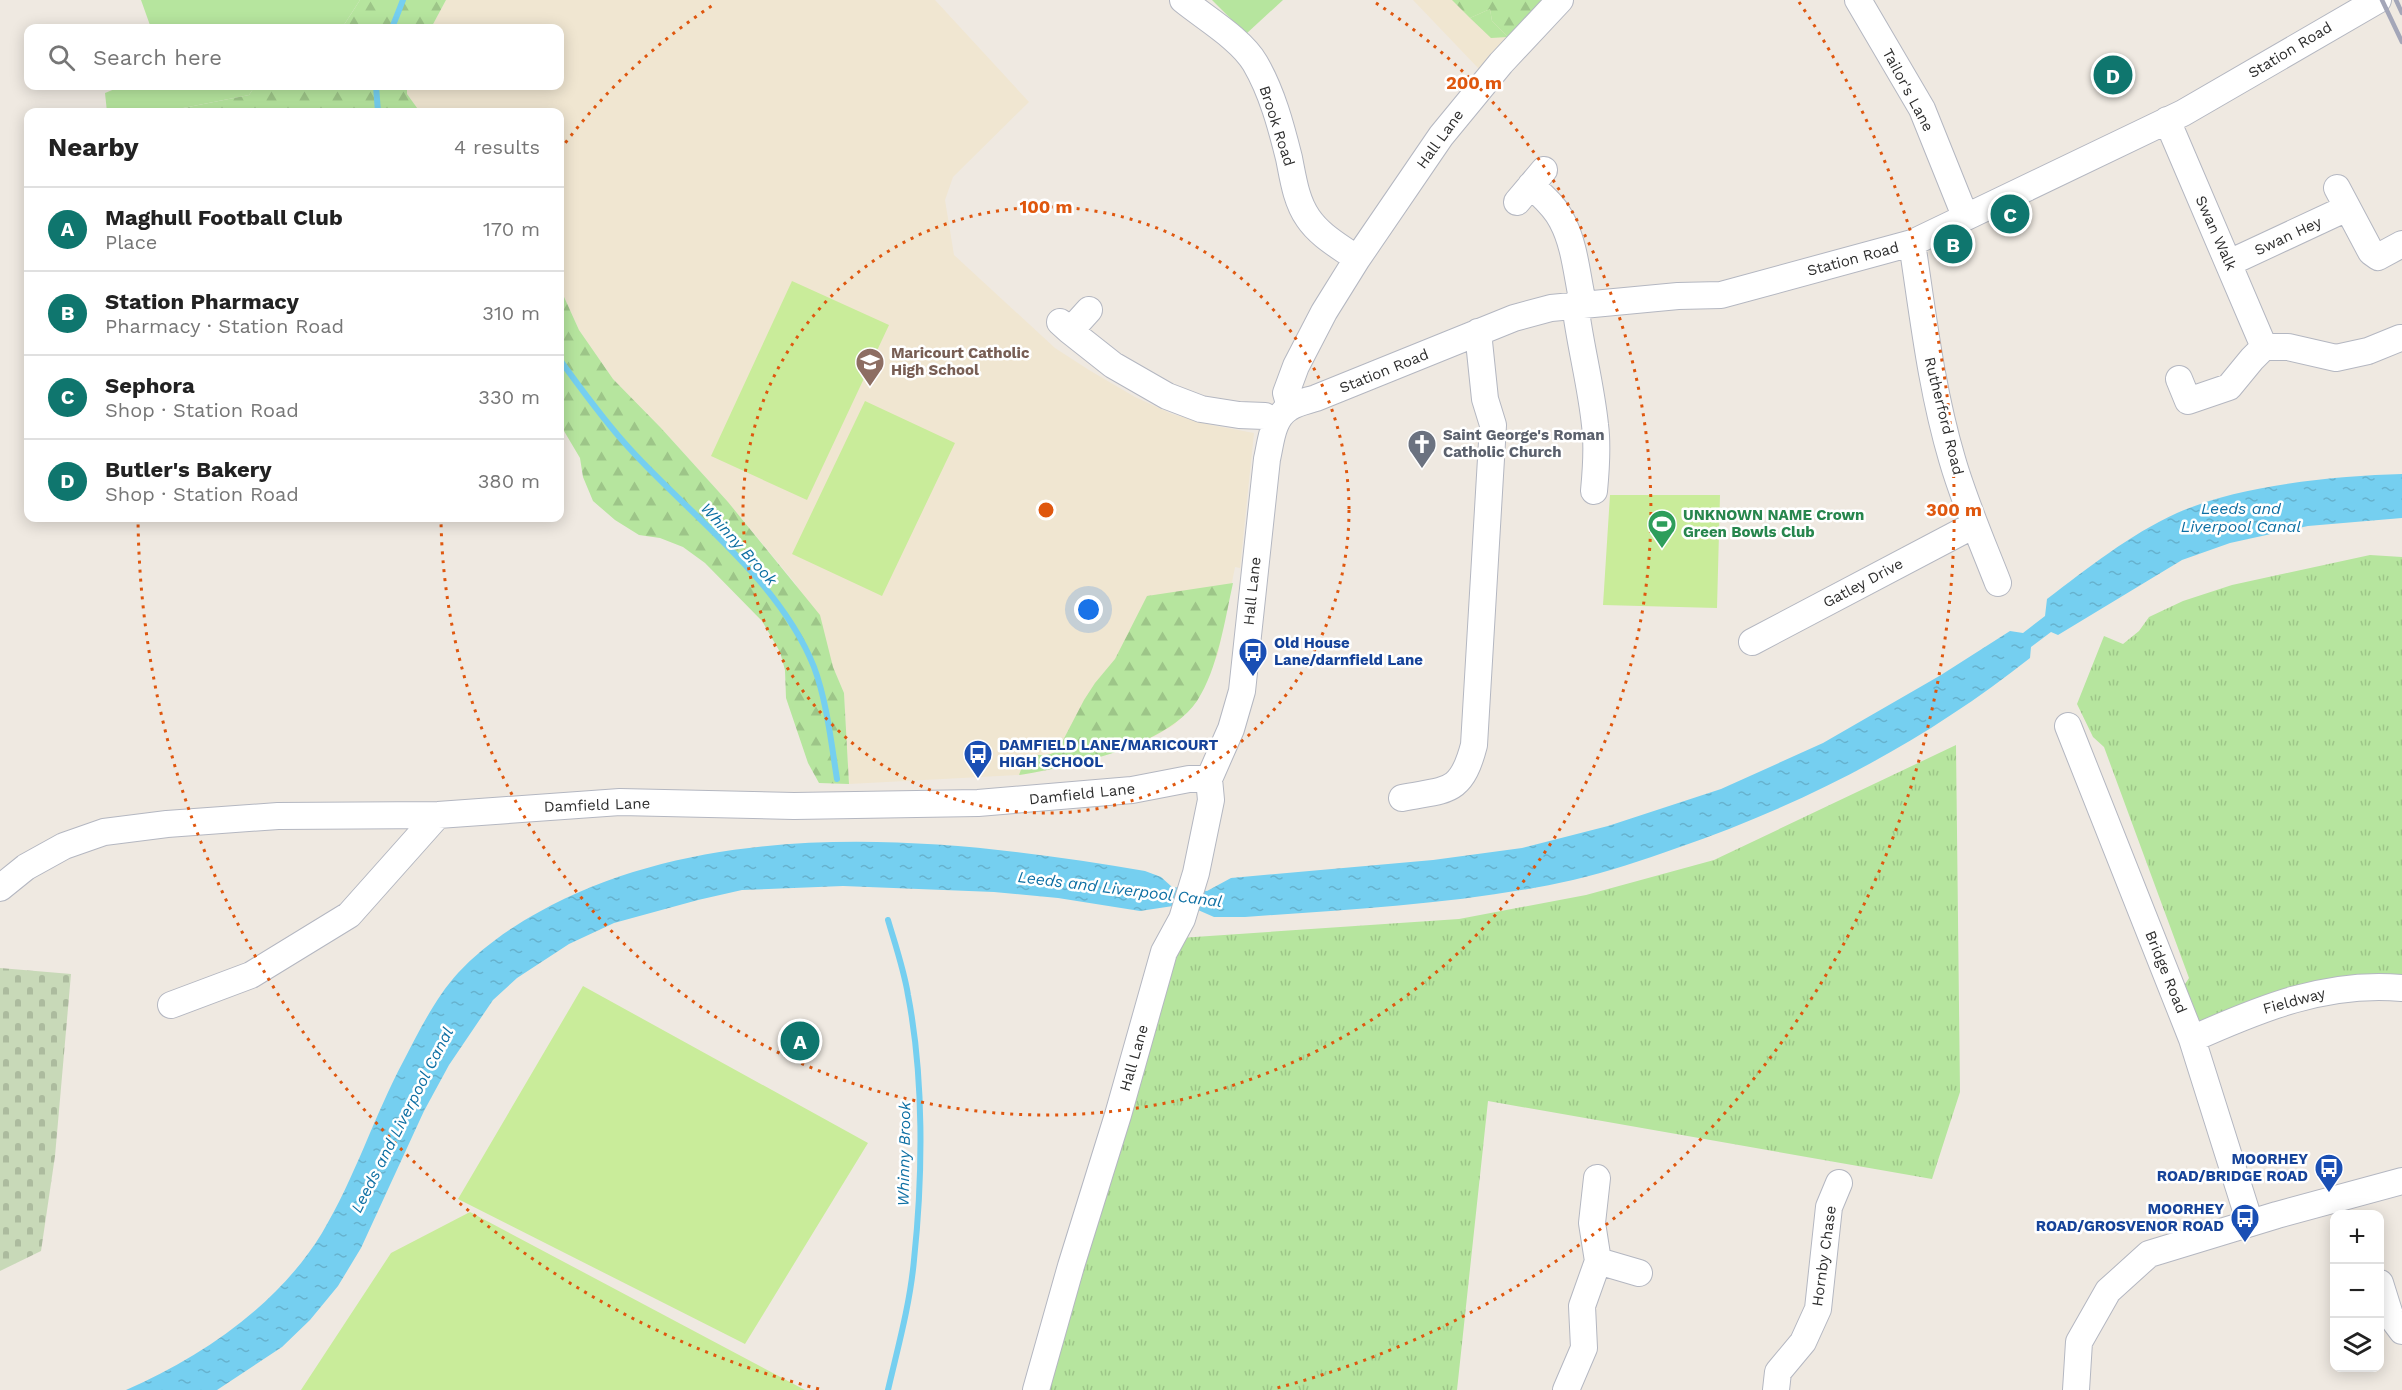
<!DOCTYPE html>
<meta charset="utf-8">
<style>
:root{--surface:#fff;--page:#f6f6f6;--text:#222;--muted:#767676;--line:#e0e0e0;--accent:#0f766e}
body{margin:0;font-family:"Work Sans",sans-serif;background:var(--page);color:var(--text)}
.controls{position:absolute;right:18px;bottom:18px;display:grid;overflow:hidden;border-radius:12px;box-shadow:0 3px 15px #0003}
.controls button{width:54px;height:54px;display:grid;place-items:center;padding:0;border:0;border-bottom:2px solid var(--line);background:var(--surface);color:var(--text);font:30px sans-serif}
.you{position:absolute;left:1089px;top:610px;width:21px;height:21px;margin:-15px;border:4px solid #fff;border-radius:50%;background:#1a73e8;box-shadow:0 0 0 9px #1a73e833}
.badge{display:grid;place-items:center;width:39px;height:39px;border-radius:50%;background:var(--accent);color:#fff;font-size:20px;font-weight:700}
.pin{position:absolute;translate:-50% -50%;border:3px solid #fff;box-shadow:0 2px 6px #0006}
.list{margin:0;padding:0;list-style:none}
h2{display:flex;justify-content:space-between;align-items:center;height:78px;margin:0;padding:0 24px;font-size:26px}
h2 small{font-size:20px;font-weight:400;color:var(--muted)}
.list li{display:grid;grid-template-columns:39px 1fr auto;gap:18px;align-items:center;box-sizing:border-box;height:84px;padding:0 24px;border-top:2px solid var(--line)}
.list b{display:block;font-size:22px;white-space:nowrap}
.list p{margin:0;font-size:20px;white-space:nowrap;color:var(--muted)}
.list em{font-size:20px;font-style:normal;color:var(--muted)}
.icon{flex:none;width:33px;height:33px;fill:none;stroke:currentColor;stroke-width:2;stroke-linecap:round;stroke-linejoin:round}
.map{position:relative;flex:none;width:2402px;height:1390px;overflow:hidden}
.search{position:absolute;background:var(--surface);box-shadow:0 3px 15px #0003;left:24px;top:24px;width:540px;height:66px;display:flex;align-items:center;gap:15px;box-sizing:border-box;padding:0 21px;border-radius:12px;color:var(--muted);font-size:22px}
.panel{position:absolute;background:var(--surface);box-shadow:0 3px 15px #0003;left:24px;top:108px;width:540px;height:414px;border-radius:12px}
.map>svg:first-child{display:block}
.education{fill:#f0e6d1}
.grass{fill:#b6e59e}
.forest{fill:url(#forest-firs)}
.cemetery{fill:url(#cemetery-stones)}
.park{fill:url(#park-tufts)}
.pitch{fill:#c9ec9a}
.water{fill:url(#water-ripples)}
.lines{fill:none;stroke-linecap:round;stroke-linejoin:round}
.stream{stroke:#75cff0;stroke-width:6}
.minor-casing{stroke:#b4b7c1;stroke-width:28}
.minor{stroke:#fff;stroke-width:26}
.rail{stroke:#a3a6b8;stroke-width:4.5}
.ring{fill:none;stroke:#df570e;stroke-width:3;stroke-dasharray:3 6}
.labels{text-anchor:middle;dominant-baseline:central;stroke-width:5;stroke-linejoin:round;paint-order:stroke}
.street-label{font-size:15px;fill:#2e2e2e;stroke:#fff}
.education-label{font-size:15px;font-weight:bold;fill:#785e54;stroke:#fff;text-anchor:start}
.worship-label{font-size:15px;font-weight:bold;fill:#5b616d;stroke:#fff;text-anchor:start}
.leisure-label{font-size:15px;font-weight:bold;fill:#27864d;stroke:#fff;text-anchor:start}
.transit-label{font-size:15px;font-weight:bold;fill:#164399;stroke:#fff;text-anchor:start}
.water-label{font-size:16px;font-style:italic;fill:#0d6fa3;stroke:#fff}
.centre{fill:#df570e;stroke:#fff;stroke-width:3}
.ring-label{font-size:18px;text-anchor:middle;font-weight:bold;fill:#df570e;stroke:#fff;stroke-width:5;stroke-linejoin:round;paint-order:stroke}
</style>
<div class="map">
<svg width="2402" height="1390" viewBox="0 0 2402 1390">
<defs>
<pattern id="forest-firs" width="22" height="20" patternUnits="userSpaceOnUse" patternTransform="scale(1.5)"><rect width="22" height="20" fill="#b6e59e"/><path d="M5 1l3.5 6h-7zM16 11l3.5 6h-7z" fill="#9dc588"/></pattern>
<pattern id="cemetery-stones" width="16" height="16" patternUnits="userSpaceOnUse" patternTransform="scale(1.5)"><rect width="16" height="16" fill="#c8d9b8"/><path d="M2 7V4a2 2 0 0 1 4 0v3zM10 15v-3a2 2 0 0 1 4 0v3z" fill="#acbb9e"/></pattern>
<pattern id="park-tufts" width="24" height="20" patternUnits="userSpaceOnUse" patternTransform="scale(1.5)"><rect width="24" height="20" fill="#b6e59e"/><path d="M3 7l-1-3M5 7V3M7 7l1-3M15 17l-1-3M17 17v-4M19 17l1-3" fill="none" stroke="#9dc588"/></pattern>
<pattern id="water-ripples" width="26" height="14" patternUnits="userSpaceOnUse" patternTransform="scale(1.5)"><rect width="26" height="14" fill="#75cff0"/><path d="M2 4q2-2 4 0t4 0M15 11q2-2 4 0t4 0" fill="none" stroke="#66b2ce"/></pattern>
</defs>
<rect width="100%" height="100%" fill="#efe9e1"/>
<path class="education" d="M446 0H935L1029 102 953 177 945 200 954 255 1055 348 1089 370 1135 397 1172 414 1211 425 1254 433 1240 568 1235 567 1218 654 1197 701 1174 725 1148 740 1049 770 1019 775 849 784 844 693 833 667 826 644 795 583 728 502 661 428 613 379 579 330 560 288V112H420L407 94V86H560V28H431Z
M1413 0H1542L1479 69Z"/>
<path class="grass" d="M141 0H360L342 28H151Z
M1212 0H1283L1246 34Z
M1490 9 1492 21 1508 37 1491 38 1470 18Z
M122 86H255L249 95 163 112H107L105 93Z"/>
<path class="forest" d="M360 0H446L431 28H342Z
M1452 0H1542L1508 37 1492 21 1490 9 1470 18Z
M255 86H407V94L420 112H163L249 95Z
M560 288 579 330 613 379 661 428 728 502 820 615 833 667 844 693 849 784 819 783 808 763 786 698 785 670 780 652 762 621 705 563 683 547 660 538 639 535 615 520 593 501 583 477 580 458 564 431 560 427Z
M1233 583C1225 619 1218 669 1197 701 1167 746 1070 767 1019 775L1026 756C1039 753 1050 759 1059 748L1084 700 1095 683 1115 659 1147 596Z"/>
<path class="cemetery" d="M0 968 71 974 55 1156 41 1251 0 1271Z"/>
<path class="park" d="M2370 555 2402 557V981L2201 1021 2189 1014 2180 992 2189 978 2104 747 2093 737 2077 704 2104 636 2123 644 2139 631 2149 617 2183 601 2232 585Z
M1956 745 1960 1092 1932 1179 1488 1101 1457 1390H1046L1180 938 1459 919 1586 895 1714 860Z"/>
<path class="pitch" d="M792 281 889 325 807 500 711 456Z
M865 401 955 443 882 596 792 554Z
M1610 495H1720L1717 608 1603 605Z
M583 986 868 1143 745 1344 458 1199Z
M470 1212 805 1390H301L391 1253Z"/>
<path class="water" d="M2402 474V518L2308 526 2230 543 2182 560 2058 635 2051 632 2031 647 2030 658C1924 742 1805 804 1677 848 1643 860 1608 872 1573 880 1466 904 1355 909 1245 917H1214L1198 910 1173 906 1140 911 1058 898 994 892 843 886 742 890 698 900 614 923 569 944 517 978 493 1000 449 1065 424 1111 361 1248 338 1286 310 1320 282 1347 217 1390H126C202 1357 278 1305 322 1233 355 1178 374 1116 404 1060 419 1031 436 997 458 973 480 949 511 927 539 912 717 813 953 838 1145 871L1161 877 1172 887 1207 891 1231 878 1433 860 1522 848 1608 826 1721 789 1823 743 1941 675 2010 631 2023 633 2045 616 2047 599C2088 568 2129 535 2177 513 2239 485 2334 476 2402 474Z"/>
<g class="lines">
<path class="stream" d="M392 28 403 0
M376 86 378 112
M560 360C582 390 604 421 630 449 691 516 780 581 814 667 827 702 831 742 837 779
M888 1390C898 1347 910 1304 914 1260 923 1175 924 1078 908 995 904 970 895 944 888 920"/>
<g class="minor-casing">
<path id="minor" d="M1183 0C1205 18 1241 39 1255 63 1272 92 1281 126 1289 158 1293 178 1296 201 1308 218 1320 236 1341 247 1357 259
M1858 0 1922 109 1965 216
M2167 120 2264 347
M1531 185C1542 196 1555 206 1562 221 1575 245 1577 277 1583 303
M2337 188 2371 252 2378 257 2402 244
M1517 202 1544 170
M1912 243C1923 315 1931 388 1952 459 1964 501 1982 542 1998 583
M2229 263 2347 208
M1575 304C1580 345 1591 385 1595 425 1598 447 1596 470 1594 491
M1060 322 1070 331 1089 310
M1070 331 1113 365 1167 396 1201 409 1239 415 1265 416 1275 425
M2179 379 2188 401 2229 387 2252 359 2264 347H2288L2336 358 2368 351 2400 338
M1290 407 1286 393 1296 366 1324 312 1357 259 1441 136 1501 63 1560 0
M1752 642 1974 525
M2068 726 2192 1039 2250 1223
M1402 798C1447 789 1461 795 1474 745L1493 425 1485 399 1478 332
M0 888 26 867 64 846 104 832 167 824 278 816 438 815 620 802 794 806 978 803 1132 790 1189 779H1209
M171 1005 251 975 349 915 438 815
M2192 1039C2259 1009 2326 981 2402 988
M1598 1261 1639 1273
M2380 1283 2390 1315 2402 1331
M1036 1390 1071 1266 1118 1115 1164 952 1182 919 1196 873 1211 800 1209 779 1231 729 1242 691 1267 459C1271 442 1272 418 1289 408 1296 403 1307 401 1316 398L1514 318 1551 308 1678 296 1721 295 1912 243 2183 113 2378 0
M1566 1390 1584 1348 1582 1306 1598 1261 1592 1223 1597 1178
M1776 1390 1778 1372 1803 1342 1818 1309 1829 1207 1839 1183
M2076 1390 2079 1342 2108 1291 2149 1254 2277 1215 2402 1181"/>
</g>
<use href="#minor" class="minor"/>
<path class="rail" d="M2382 0 2402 42
M2396 0 2402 13"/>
</g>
<g class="ring">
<circle cx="1046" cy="510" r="303"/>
<path d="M560 150A605 605 0 0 1 716 3M1376 3A605 605 0 1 1 441 521"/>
<path d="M819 1389A908 908 0 0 1 138 518M1799 2A908 908 0 0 1 1273 1389"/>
</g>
<defs>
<g id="school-pin" transform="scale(1.5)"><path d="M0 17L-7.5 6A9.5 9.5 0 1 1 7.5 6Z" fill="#8d6e63" stroke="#fff"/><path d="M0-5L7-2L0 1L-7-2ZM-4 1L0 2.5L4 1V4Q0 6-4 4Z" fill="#fff"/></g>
<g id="church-pin" transform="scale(1.5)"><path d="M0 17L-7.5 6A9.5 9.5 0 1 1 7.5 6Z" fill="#6b7280" stroke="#fff"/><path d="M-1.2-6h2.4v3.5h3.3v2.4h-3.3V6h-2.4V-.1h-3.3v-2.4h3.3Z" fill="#fff"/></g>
<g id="stadium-pin" transform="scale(1.5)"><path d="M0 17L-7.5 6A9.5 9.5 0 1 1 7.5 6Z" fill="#2e9e5b" stroke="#fff"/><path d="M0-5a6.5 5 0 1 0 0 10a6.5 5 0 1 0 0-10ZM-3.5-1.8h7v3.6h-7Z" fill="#fff"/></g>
<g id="bus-pin" transform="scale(1.5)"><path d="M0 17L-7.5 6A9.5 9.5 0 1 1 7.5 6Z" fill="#1a4fb4" stroke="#fff"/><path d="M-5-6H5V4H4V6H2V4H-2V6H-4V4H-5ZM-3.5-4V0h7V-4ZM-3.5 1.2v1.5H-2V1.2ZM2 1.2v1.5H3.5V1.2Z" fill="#fff"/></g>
</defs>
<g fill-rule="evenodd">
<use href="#school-pin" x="870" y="362"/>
<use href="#church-pin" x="1422" y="444"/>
<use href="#stadium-pin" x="1662" y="524"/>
<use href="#bus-pin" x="1253" y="652"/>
<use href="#bus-pin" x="978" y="754"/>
<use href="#bus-pin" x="2329" y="1168"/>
<use href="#bus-pin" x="2245" y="1218"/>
</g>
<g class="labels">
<g class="street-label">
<text transform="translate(2290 50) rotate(-31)">Station Road</text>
<text transform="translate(1908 90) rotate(62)">Tailor's Lane</text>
<text transform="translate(1277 126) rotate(72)">Brook Road</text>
<text transform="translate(1440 139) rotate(-54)">Hall Lane</text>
<text transform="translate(2216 233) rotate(66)">Swan Walk</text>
<text transform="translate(2288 236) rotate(-25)">Swan Hey</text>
<text transform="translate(1853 259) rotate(-15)">Station Road</text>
<text transform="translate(1384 371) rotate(-22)">Station Road</text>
<text transform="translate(1944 416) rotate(76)">Rutherford Road</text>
<text transform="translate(1863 583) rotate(-28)">Gatley Drive</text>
<text transform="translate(1252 591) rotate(-84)">Hall Lane</text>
<text transform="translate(1082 794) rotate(-6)">Damfield Lane</text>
<text transform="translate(597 805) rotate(-2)">Damfield Lane</text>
<text transform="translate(2166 972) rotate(68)">Bridge Road</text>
<text transform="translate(2294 1001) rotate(-15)">Fieldway</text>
<text transform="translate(1134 1058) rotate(-74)">Hall Lane</text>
<text transform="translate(1824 1256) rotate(-82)">Hornby Chase</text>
</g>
<g class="education-label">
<text x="891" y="353">Maricourt Catholic<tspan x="891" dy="17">High School</tspan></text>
</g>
<g class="worship-label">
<text x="1443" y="435">Saint George's Roman<tspan x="1443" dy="17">Catholic Church</tspan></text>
</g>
<g class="leisure-label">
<text x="1683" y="515">UNKNOWN NAME Crown<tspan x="1683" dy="17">Green Bowls Club</tspan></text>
</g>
<g class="transit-label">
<text x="1274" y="643">Old House<tspan x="1274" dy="17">Lane/darnfield Lane</tspan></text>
<text x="999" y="745">DAMFIELD LANE/MARICOURT<tspan x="999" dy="17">HIGH SCHOOL</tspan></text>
<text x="2308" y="1159" text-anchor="end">MOORHEY<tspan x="2308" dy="17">ROAD/BRIDGE ROAD</tspan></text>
<text x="2224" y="1209" text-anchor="end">MOORHEY<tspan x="2224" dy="17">ROAD/GROSVENOR ROAD</tspan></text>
</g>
<g class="water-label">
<text x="2241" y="508">Leeds and<tspan x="2241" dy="18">Liverpool Canal</tspan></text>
<text transform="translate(739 544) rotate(48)">Whinny Brook</text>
<text transform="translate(1120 889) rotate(7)">Leeds and Liverpool Canal</text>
<text transform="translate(402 1120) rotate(-63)">Leeds and Liverpool Canal</text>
<text transform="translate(904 1154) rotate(-89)">Whinny Brook</text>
</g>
</g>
<circle cx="1046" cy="510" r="9" class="centre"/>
<g class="ring-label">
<text x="1474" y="89">200 m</text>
<text x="1046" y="213">100 m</text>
<text x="1954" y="516">300 m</text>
</g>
</svg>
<div class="controls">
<button>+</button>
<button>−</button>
<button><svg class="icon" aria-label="layers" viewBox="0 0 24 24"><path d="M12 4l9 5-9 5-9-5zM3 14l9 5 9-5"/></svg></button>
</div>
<div class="you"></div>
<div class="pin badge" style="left:800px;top:1041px">A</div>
<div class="pin badge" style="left:1953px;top:244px">B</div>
<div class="pin badge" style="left:2010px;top:214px">C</div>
<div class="pin badge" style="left:2113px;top:75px">D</div>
<div class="search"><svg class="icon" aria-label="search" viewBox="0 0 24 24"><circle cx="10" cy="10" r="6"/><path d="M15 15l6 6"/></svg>Search here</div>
<section class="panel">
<h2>Nearby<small>4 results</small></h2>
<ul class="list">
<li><span class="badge">A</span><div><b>Maghull Football Club</b><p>Place</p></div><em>170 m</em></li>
<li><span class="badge">B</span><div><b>Station Pharmacy</b><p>Pharmacy · Station Road</p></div><em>310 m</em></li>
<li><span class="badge">C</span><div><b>Sephora</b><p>Shop · Station Road</p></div><em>330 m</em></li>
<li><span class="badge">D</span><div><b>Butler's Bakery</b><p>Shop · Station Road</p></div><em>380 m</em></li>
</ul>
</section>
</div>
